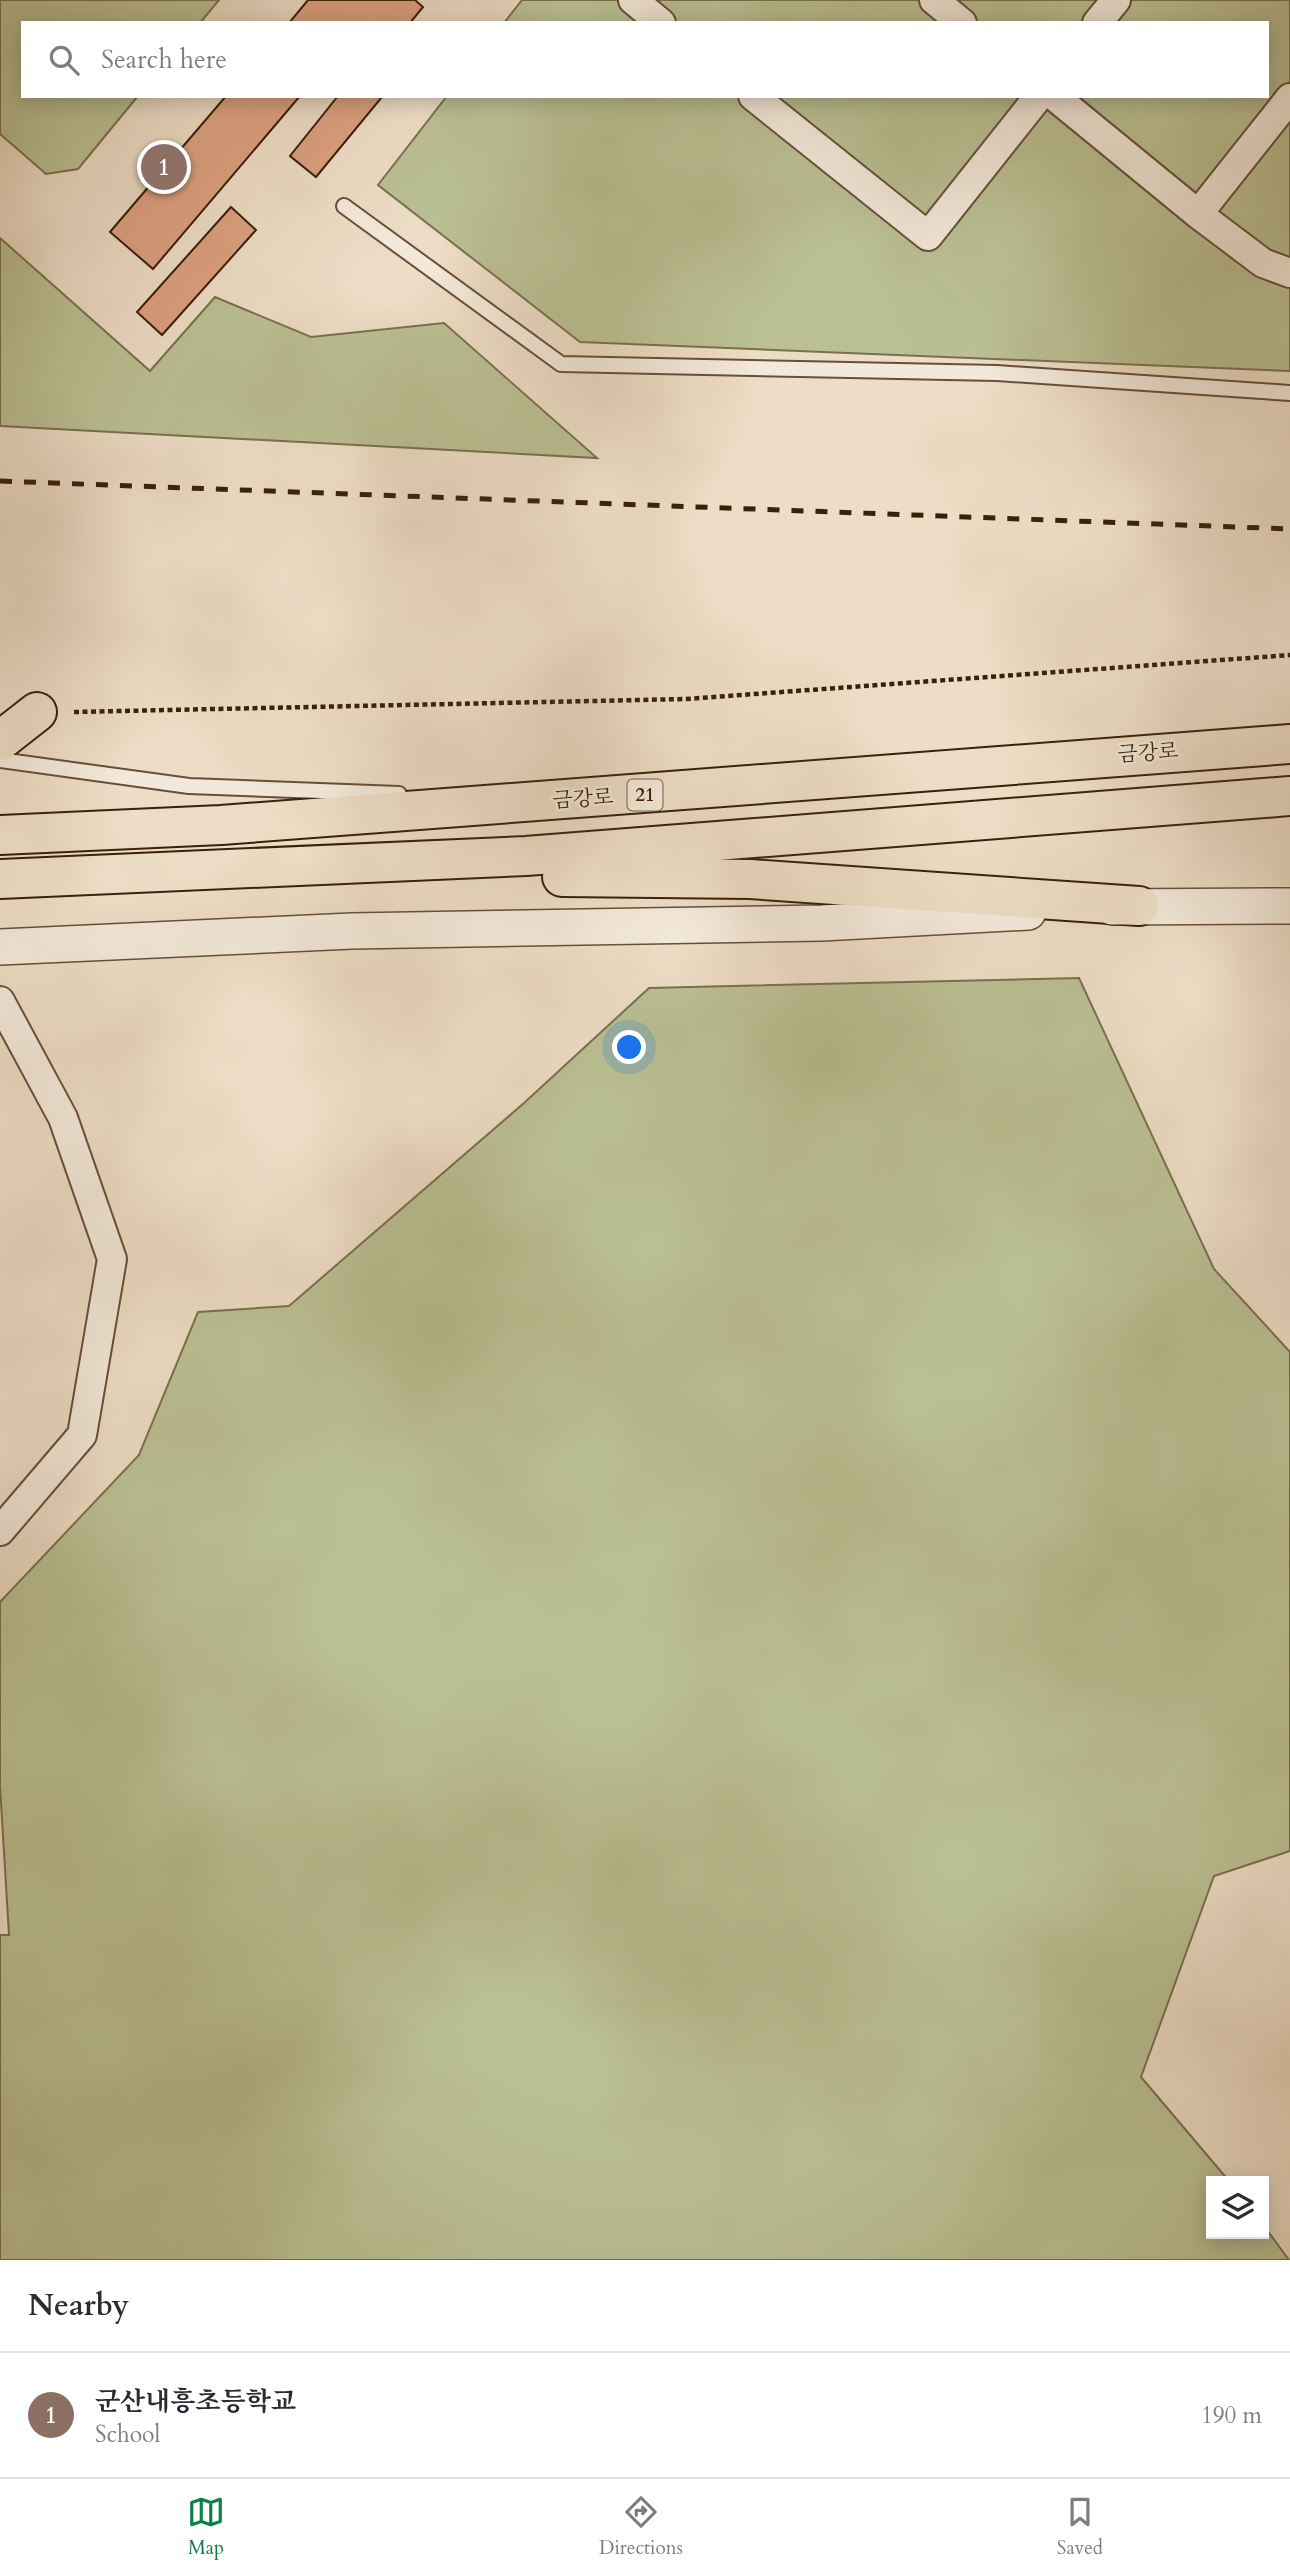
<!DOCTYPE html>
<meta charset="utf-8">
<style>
:root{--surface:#fff;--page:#f7f7f7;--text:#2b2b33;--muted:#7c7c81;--line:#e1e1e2;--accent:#0b8043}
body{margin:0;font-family:Cardo,"Noto Serif KR",serif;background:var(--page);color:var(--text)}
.controls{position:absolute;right:21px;bottom:21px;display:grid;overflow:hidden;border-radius:0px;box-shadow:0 4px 18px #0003}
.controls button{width:63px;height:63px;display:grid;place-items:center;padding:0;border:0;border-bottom:2px solid var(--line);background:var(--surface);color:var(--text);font:35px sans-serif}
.you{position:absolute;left:630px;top:1048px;width:24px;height:24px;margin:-18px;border:5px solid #fff;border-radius:50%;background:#1a73e8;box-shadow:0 0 0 10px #1a73e833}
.badge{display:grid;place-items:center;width:46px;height:46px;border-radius:50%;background:var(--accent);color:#fff;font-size:23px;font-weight:700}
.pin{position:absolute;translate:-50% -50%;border:4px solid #fff;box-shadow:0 2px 7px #0006}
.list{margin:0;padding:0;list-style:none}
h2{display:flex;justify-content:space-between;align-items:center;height:91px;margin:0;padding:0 28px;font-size:30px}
h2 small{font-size:23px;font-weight:400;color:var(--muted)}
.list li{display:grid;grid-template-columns:46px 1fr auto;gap:21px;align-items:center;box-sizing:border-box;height:126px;padding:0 28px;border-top:2px solid var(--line)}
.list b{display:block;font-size:26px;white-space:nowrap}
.list p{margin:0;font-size:23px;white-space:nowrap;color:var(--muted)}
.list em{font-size:23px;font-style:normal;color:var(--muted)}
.icon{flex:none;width:38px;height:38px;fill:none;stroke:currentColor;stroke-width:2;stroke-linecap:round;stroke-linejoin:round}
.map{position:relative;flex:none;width:1290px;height:2260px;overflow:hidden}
.search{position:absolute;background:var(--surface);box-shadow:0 4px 18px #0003;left:21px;right:21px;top:21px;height:77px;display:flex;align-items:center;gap:18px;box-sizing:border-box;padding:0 24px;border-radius:0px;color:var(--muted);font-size:26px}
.sheet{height:217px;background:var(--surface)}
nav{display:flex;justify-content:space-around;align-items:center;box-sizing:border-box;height:98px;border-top:2px solid var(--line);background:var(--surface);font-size:19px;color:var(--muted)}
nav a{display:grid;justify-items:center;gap:4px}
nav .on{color:var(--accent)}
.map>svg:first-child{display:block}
.green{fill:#bac094;stroke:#7a704e;stroke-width:2}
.building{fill:#dba180;stroke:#3b1f09;stroke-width:2}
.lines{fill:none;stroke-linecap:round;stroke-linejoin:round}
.service-casing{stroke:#684e38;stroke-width:18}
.minor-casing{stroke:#684e38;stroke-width:32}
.tertiary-casing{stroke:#684e38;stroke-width:38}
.trunk-casing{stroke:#3b1f09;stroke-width:42}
.path{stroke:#3b1f09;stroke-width:4.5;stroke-dasharray:5 3.5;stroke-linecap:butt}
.service{stroke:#f3e9da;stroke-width:14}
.minor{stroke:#f3e9da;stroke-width:28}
.tertiary{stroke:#f3e9da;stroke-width:35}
.trunk{stroke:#edddc6;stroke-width:38}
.rail{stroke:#3b1f09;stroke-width:5;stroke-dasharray:12 12;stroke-linecap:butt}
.labels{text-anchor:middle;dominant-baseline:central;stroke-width:5;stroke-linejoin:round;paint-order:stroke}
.shield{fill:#f3e9da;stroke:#725c48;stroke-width:2}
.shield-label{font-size:19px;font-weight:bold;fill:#3b1f09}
.street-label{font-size:21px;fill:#3b1f09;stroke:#f3e9da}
</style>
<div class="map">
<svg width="1290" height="2260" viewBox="0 0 1290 2260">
<rect width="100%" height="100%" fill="#edddc6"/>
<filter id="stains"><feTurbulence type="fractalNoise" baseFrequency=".00286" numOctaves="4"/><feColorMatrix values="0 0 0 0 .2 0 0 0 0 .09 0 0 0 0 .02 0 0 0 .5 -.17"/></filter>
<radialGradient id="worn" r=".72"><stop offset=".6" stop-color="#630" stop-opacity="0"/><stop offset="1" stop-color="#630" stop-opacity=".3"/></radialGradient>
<path class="green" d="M0 0H219L200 23H23V96H138L78 169 46 174 0 134Z
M522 0H1290V371L580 342 378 185 447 96H1267V23H504Z
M0 238 150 371 215 297 311 337 444 323 597 458 0 426Z
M1079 978 1214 1269 1290 1352V1851L1214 1876 1141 2077 1229 2181H1211V2234H1264V2226L1289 2260H0V1935H9L0 1786V1602L139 1455 198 1312 289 1306 524 1103 649 988Z"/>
<path class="building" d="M308 0H415L423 7 410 23H289Z
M226 96H300L153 269 110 232Z
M338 96 382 97 316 177 290 156Z
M231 207 256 230 162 335 137 312Z"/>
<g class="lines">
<g class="service-casing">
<path id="service" d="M344 206 561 364 997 373 1290 393
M0 760 189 786 399 794"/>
</g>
<g class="minor-casing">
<path id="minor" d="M633 0 661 23
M934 0 962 23
M1097 23 1116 0
M753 96 928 236 1039 96
M1054 96 1198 214 1263 263 1290 273
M1198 214 1290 98
M0 1001 63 1118 112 1259 82 1435 0 1531"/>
</g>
<g class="tertiary-casing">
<path id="tertiary" d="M1112 907 1290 906
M0 947 352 931 822 923 1028 912"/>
</g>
<g class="trunk-casing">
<path id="trunk" d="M0 741 37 712
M0 835 221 825 1290 744
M562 877 750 879 1139 906
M0 879 526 856 1290 796"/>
</g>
<path class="path" d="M74 712 686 699 1290 655"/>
<use href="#service" class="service"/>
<use href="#minor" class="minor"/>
<use href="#tertiary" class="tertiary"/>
<use href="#trunk" class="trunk"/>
<path class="rail" d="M0 481 1290 529"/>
</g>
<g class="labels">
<rect class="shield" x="627.5" y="779.5" width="35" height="31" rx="5"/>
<g class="shield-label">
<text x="645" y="795">21</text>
</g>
<g class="street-label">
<text transform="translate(1148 753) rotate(-4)">금강로</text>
<text transform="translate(583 799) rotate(-4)">금강로</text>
</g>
</g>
<rect width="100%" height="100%" filter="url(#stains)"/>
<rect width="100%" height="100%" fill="url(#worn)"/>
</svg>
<div class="controls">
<button><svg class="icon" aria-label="layers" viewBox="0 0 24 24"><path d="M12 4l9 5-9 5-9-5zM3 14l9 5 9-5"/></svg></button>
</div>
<div class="you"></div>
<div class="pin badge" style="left:164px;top:167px;background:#8d6e63">1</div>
<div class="search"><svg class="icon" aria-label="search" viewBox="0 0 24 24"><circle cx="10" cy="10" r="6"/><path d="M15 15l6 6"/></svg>Search here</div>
</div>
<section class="sheet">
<h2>Nearby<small></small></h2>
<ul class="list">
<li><span class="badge" style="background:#8d6e63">1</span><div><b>군산내흥초등학교</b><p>School</p></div><em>190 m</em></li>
</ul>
</section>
<nav>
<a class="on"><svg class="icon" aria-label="map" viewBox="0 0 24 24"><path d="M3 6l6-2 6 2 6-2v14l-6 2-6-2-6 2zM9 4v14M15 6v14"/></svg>Map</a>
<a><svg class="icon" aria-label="directions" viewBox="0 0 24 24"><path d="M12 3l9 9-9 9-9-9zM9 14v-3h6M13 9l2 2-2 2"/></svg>Directions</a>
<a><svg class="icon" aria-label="saved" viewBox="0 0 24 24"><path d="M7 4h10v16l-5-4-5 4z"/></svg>Saved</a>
</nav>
